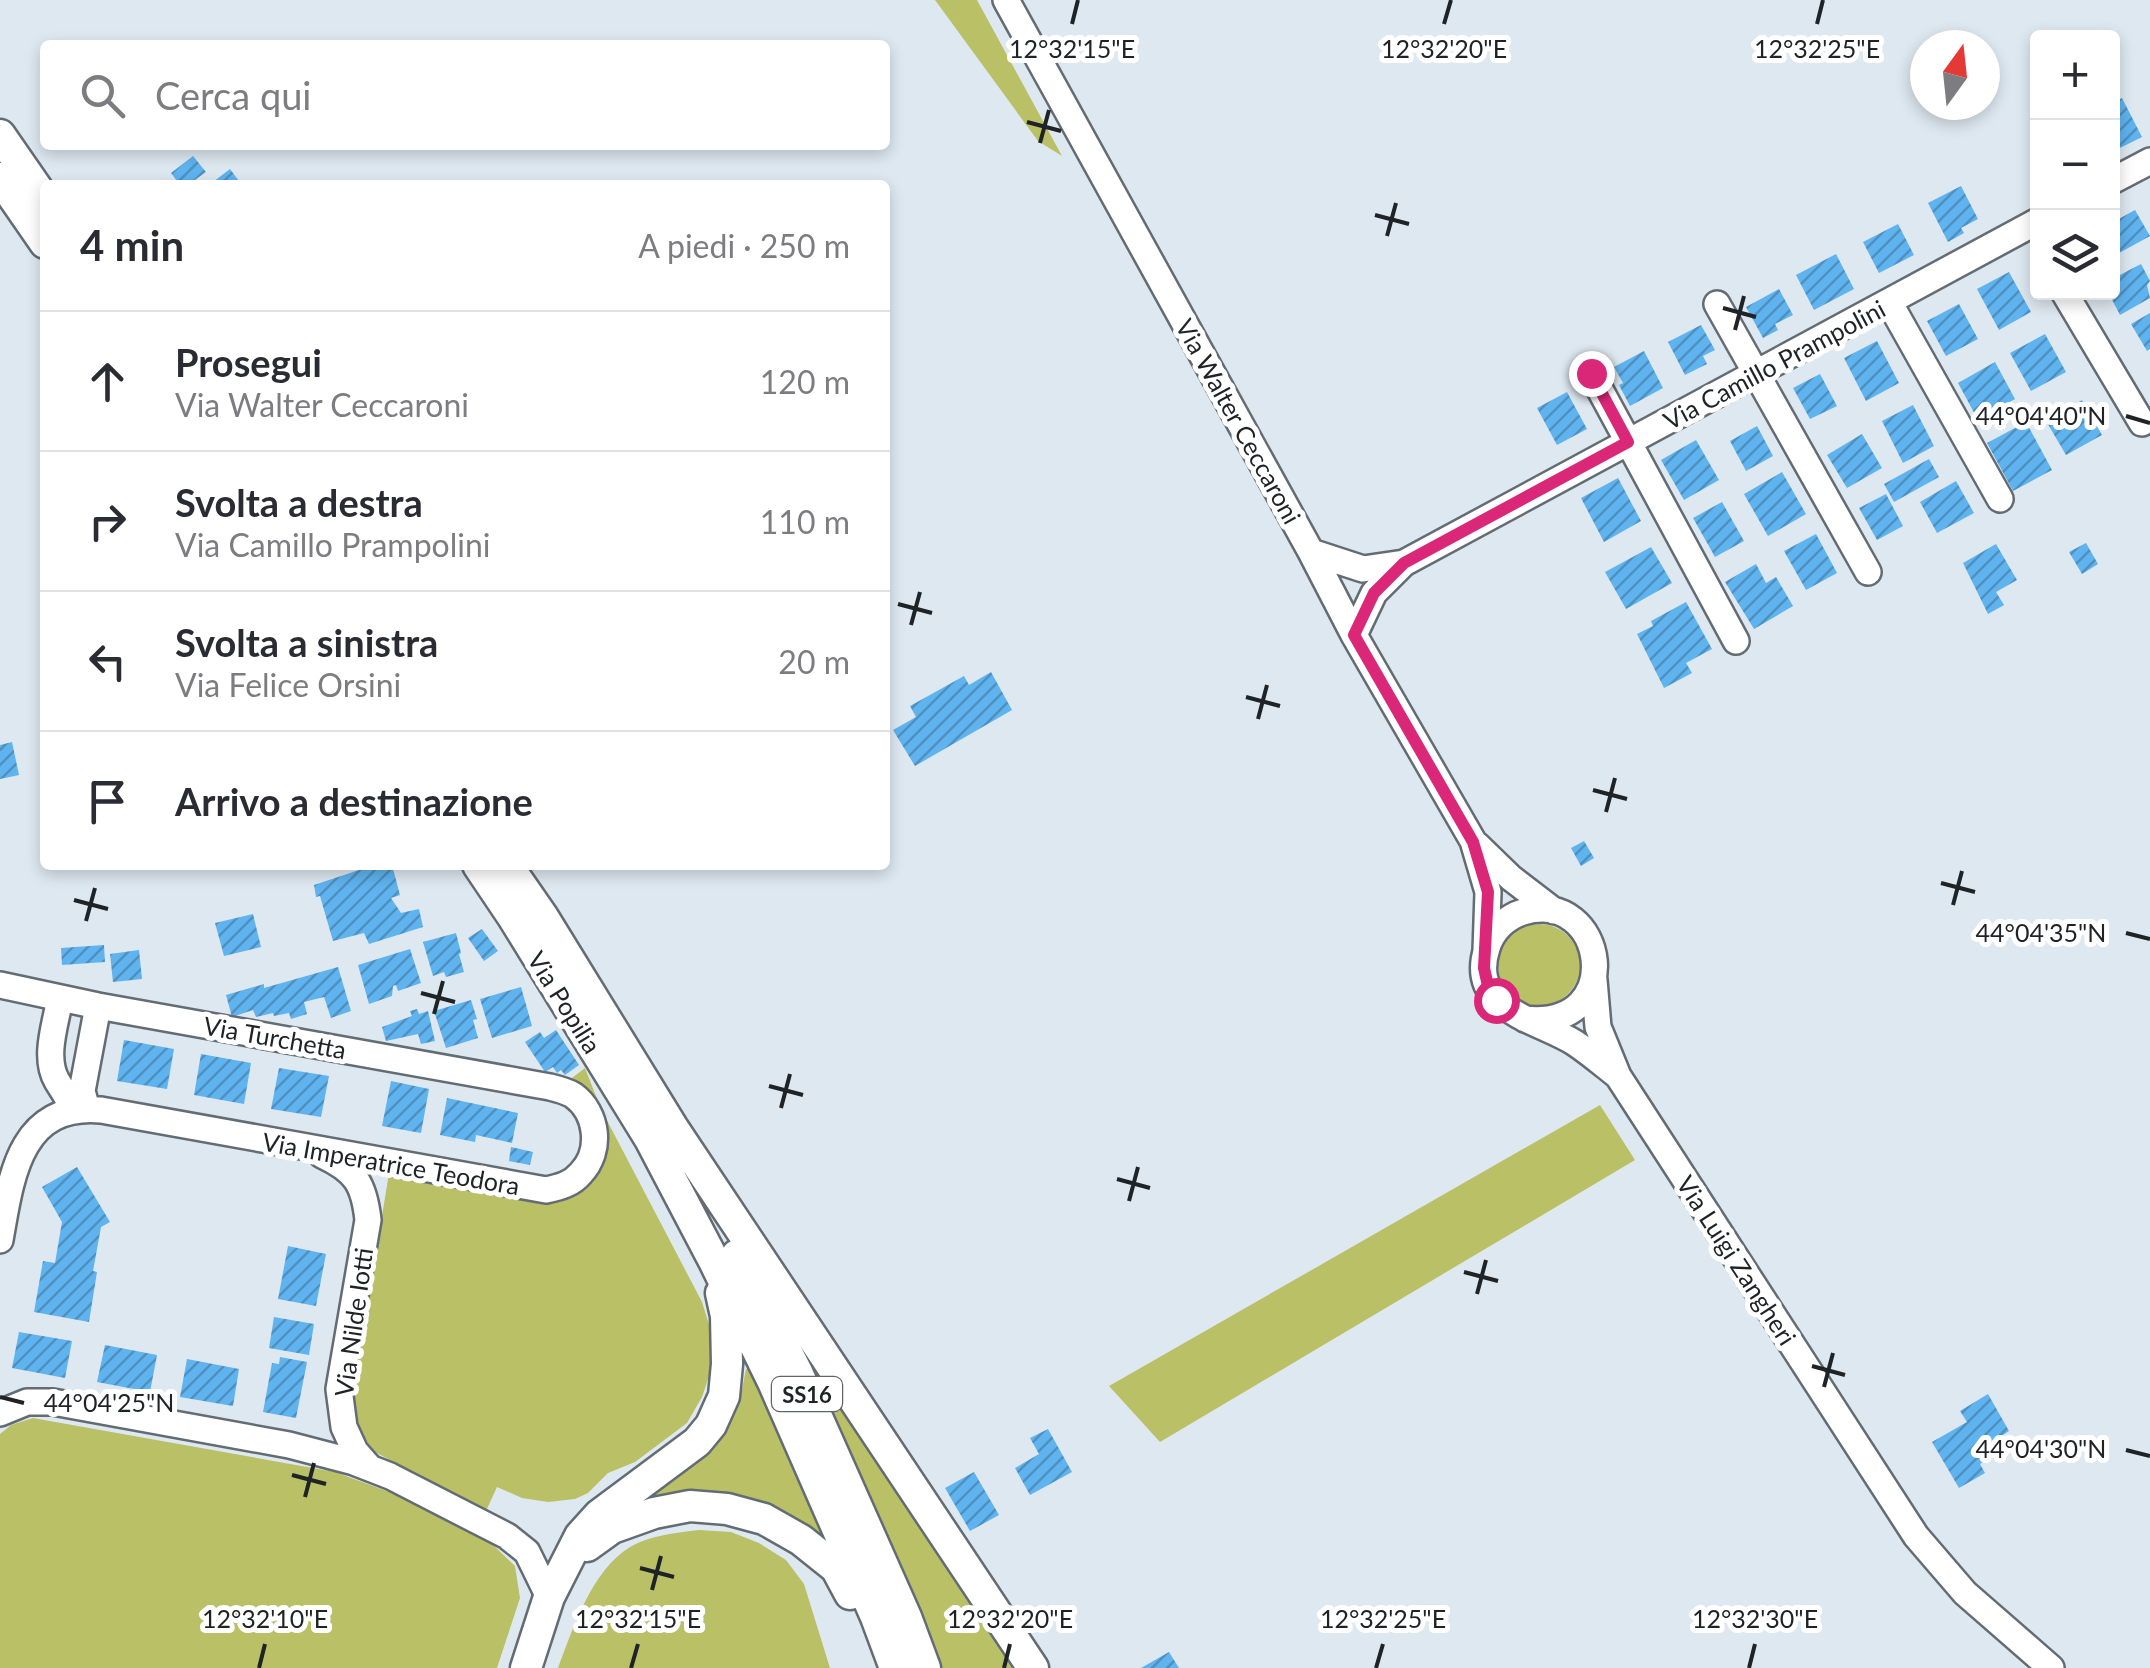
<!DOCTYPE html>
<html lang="it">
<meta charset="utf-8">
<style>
:root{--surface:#fff;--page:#f7f7f7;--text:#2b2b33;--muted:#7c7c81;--line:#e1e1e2}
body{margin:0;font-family:Lato,sans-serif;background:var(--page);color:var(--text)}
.controls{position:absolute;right:30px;top:30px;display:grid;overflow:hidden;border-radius:10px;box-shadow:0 5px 15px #0003}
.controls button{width:90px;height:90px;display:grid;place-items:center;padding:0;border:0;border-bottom:2px solid var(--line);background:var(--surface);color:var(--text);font:50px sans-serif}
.compass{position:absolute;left:1910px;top:30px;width:90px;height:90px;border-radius:50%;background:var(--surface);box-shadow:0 5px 15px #0003;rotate:15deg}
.stop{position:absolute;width:30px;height:30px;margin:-22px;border:8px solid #db2777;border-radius:50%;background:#fff}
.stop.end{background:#db2777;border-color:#fff;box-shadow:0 2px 10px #0008}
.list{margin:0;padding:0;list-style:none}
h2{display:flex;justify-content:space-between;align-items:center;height:130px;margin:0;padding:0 40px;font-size:42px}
h2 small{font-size:32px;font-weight:400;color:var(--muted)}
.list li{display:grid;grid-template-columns:65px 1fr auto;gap:30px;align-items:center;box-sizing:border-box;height:140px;padding:0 40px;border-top:2px solid var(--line)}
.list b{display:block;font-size:38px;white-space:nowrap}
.list p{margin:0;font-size:32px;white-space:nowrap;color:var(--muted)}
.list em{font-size:32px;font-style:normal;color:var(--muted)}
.icon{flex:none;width:55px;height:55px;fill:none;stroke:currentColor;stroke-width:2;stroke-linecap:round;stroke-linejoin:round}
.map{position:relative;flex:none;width:2150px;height:1668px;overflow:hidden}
.search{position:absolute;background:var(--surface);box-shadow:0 5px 15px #0003;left:40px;top:40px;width:850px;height:110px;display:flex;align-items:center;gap:25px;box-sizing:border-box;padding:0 35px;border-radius:10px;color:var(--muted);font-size:38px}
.panel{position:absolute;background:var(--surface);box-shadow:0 5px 15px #0003;left:40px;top:180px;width:850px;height:690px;border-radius:10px}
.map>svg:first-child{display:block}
.grass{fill:#bac066}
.building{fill:url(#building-hatch)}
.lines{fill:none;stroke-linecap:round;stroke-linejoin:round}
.minor-casing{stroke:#646c73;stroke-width:30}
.major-casing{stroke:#646c73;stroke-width:35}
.minor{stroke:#fff;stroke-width:25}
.major{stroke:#fff;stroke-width:30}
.route{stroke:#db2777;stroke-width:12}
.ticks{fill:none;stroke:#1f2326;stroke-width:4}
.labels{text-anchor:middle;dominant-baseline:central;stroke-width:10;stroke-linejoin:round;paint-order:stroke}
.shield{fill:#fff;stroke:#626567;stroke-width:2.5}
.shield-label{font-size:22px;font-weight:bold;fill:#1f2326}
.street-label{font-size:25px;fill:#1f2326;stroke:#fff}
.ticks-label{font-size:25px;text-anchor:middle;fill:#1f2326;stroke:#fff;stroke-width:10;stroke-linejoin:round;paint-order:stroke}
</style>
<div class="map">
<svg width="2150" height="1668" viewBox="0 0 2150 1668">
<defs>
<pattern id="building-hatch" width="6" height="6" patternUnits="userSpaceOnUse" patternTransform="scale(2.5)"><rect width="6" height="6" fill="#5fb3ee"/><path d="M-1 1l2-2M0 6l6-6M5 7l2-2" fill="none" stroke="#4e91c1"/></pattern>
</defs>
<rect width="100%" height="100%" fill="#dee8f0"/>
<path class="grass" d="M935 0H977L1062 156 1038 141Z
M1498 965a41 41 0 1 1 82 0a41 41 0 1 1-82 0Z
M585 1068 601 1109 702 1302 712 1334 714 1361 702 1397 687 1423 635 1462 608 1473 588 1493 575 1499 548 1502 522 1498 497 1487 486 1511 377 1453C361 1437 355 1423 352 1401L389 1173 535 1198 601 1159 568 1081Z
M1600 1105 1635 1160 1160 1442 1109 1386Z
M746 1369H750L827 1540 822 1542C805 1531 788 1516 770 1507 728 1485 683 1497 639 1504L636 1499C675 1475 718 1454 737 1409 742 1397 743 1382 746 1369Z
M828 1384 1019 1668H935L917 1616 823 1387Z
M33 1418 335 1472 400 1496 490 1542 515 1566 520 1598 497 1668H0V1434L11 1425Z
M699 1530 731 1532 759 1543 786 1560 804 1584 830 1668H558C573 1628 592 1570 630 1547 650 1535 676 1533 699 1530Z"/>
<path class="building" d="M2122 98 2142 137 2112 152V103Z
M193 156 206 172 188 185H180L171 173Z
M230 169 242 185H209Z
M1961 186 1978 219 1961 228 1964 233 1948 242 1928 203Z
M2135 210 2150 236 2112 257V216L2115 221Z
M1898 224 1914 255 1879 273 1863 242Z
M1836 254 1854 289 1814 310 1796 275Z
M2141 264 2150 281 2147 285 2150 298 2120 315 2108 292H2112V279Z
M2009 272 2031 312 1999 330 1977 289Z
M1779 289 1793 315 1775 324 1778 330 1763 338 1746 307Z
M1959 304 1978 339 1946 356 1927 321Z
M2150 313V349L2147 351 2131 324Z
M1701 325 1715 350 1703 356 1707 364 1685 375 1668 342Z
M2045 334 2066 372 2031 391 2010 353Z
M1877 341 1899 383 1866 401 1844 358Z
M1644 351 1663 388 1630 406 1619 385 1623 383 1614 367Z
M1995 362 2015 399 1978 420 1958 383Z
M1820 374 1837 406 1810 419 1793 388Z
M1567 392 1587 429 1557 445 1537 408Z
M2082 400 2102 435 2066 455 2046 421Z
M1913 405 1934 446 1903 463 1882 421Z
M2026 422 2052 470 2013 491 1987 443Z
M1757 426 1773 456 1746 471 1730 441Z
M1862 434 1882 468 1847 488 1827 455Z
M1696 440 1719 480 1684 500 1661 460Z
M1929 459 1939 477 1894 502 1884 484Z
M1782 472 1806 514 1768 536 1744 494Z
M1618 478 1641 521 1604 542 1581 498Z
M1956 481 1974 513 1937 533 1920 502Z
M1886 494 1903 526 1877 540 1859 508Z
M1722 502 1744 541 1715 557 1693 518Z
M1816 534 1837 573 1806 590 1784 551Z
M2086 543 2098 564 2082 574 2069 552Z
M1996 544 2017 580 1996 592 2004 605 1988 614 1963 563Z
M1651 547 1672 583 1626 609 1605 572Z
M1756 564 1766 583 1776 577 1793 606 1754 629 1725 582Z
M1686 602 1712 649 1686 663 1692 673 1664 688 1637 634 1653 626 1651 621Z
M991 672 1012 710 915 766 893 730 916 717 910 706 964 676 969 685Z
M12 742 19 775 0 779V745Z
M1584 841 1594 858 1581 866 1571 848Z
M374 865H392L400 895 391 898 401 913 419 909 423 927 369 944 364 933 333 941 320 896 316 897 314 885Z
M253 914 261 947 224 956 215 923Z
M482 929 498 951 484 961 468 938Z
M456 933 461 953 459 954 464 972 446 977 444 972 433 976 423 942Z
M104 945 105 962 62 965 61 948Z
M410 949 421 983 398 991 396 985 393 986 392 996 369 1004 358 965Z
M139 950 142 979 113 982 110 954Z
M338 967 351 1011 331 1018 324 997 304 1002 307 1014 291 1019 289 1013 274 1016 273 1013 256 1017 253 1010 232 1017 226 995 264 984V988Z
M521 987 532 1026 492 1038 480 999Z
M471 1000 477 1019 473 1020 478 1038 446 1048 434 1011Z
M417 1009 419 1014 428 1011 435 1041 421 1044 418 1034 386 1041 382 1027 412 1016 410 1011Z
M556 1030 579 1065 565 1075 561 1070 557 1073 553 1067 545 1072 525 1042 540 1032 544 1038Z
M124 1040 174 1049 167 1089 117 1081Z
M201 1054 251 1063 244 1104 194 1095Z
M279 1068 329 1076 321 1117 271 1109Z
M391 1081 429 1089 421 1133 382 1126Z
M447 1098 518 1113 512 1143 476 1135 475 1142 440 1135Z
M511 1147 533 1152 530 1165 509 1161Z
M77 1167 110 1222 101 1227 93 1271 97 1272 89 1322 34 1312 43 1261 55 1263 62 1222 42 1187Z
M288 1246 326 1254 316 1306 278 1299Z
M274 1317 314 1324 309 1355 269 1348Z
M19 1332 72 1341 65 1378 12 1368Z
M105 1345 157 1355 150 1392 97 1382Z
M280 1357 307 1362 296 1418 263 1412 272 1363 279 1364Z
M187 1359 239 1369 233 1406 180 1397Z
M1988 1394 2009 1431 2000 1437 2006 1448 1980 1464 1985 1473 1959 1488 1932 1442 1967 1422 1960 1411Z
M1048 1429 1072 1472 1030 1495 1015 1468 1039 1454 1030 1438Z
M974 1472 999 1515 970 1531 945 1488Z
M1169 1652 1179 1668H1141Z"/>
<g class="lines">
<g class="minor-casing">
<path id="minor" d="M1006 0 1311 552 1354 635 1473 841 1488 892 1486 951
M2112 181 2150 161
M2064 292 2142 423
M1889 302 2000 499
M1717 304 1868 572
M1591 373 1736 641
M1311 552 1363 569 1404 563
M1354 635 1374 593 1404 563 2038 221
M1477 845 1511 878 1554 911
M1594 980 1598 1027 1618 1076 1916 1536 1965 1593 2051 1668
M0 985 98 1006 550 1087C558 1089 566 1091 573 1095 598 1113 602 1151 581 1173 572 1184 560 1187 546 1190L101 1110C19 1103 11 1178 0 1240
M60 998C56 1023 43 1057 57 1081 64 1093 68 1096 73 1110
M1525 1019C1629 1030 1606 887 1523 912 1506 917 1492 931 1487 948 1467 1010 1539 1020 1575 1043 1590 1053 1604 1065 1618 1076
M87 1109 82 1091 98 1006
M322 1155C356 1171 364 1184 368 1220L339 1389 344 1427 355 1451 370 1468
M0 1413 27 1402H53L289 1445 354 1462 390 1476 507 1536 527 1552 549 1597"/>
</g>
<g class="major-casing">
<path id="major" d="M0 135 45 200
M0 178 45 243
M478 865 513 917 650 1139 714 1261 773 1382 876 1617 895 1668
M507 865 543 917 673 1128 1033 1668
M737 1255 797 1372 906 1617 925 1668
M587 1546 612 1528 654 1513 690 1506 727 1509 764 1519 801 1540 836 1568 850 1594
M526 1668 549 1597 580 1536 599 1515 697 1442 711 1425 724 1396 727 1364 726 1316 721 1293"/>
</g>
<use href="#minor" class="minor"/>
<use href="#major" class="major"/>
</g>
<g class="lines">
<path class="route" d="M1496 1000 1488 986 1484 968 1488 892 1473 842 1354 635 1374 593 1404 563 1628 442 1591 373"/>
</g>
<path class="ticks" d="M1072 24 1078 0M1444 24 1451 0M1817 24 1823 0M1027 122 1061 131M1040 143 1049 110M1375 215 1409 224M1387 236 1396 203M1723 308 1756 317M1735 330 1744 296M2126 416 2150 423M898 604 932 613M911 625 920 592M1246 697 1280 706M1258 719 1267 685M1593 790 1627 799M1606 812 1615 778M1941 883 1975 892M74 900 108 909M1953 905 1962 871M86 921 95 888M2126 933 2150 939M421 993 455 1002M434 1014 443 981M769 1086 803 1095M781 1108 790 1074M1117 1179 1150 1188M1129 1201 1138 1167M1464 1272 1498 1281M1477 1294 1486 1260M1812 1366 1845 1375M1824 1387 1833 1353M0 1397 24 1403M2126 1450 2150 1456M292 1475 326 1484M305 1497 314 1463M640 1568 674 1577M652 1590 661 1556M259 1668 265 1644M631 1668 638 1644M1004 1668 1010 1644M1376 1668 1383 1644M1749 1668 1755 1644"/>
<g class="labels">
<rect class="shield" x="772" y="1377" width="70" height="34" rx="8"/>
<g class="shield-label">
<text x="807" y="1394">SS16</text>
</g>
<g class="street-label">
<text transform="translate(1774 364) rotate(-28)">Via Camillo Prampolini</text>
<text transform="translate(1239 421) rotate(61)">Via Walter Ceccaroni</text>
<text transform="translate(565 1002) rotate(58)">Via Popilia</text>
<text transform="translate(275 1037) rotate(10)">Via Turchetta</text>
<text transform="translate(391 1163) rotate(10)">Via Imperatrice Teodora</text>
<text transform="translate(1737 1260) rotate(57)">Via Luigi Zangheri</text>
<text transform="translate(353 1322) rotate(-82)">Via Nilde Iotti</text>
</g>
</g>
<g class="ticks-label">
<text x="1072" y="58">12°32'15"E</text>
<text x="1444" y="58">12°32'20"E</text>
<text x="1817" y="58">12°32'25"E</text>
<text x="2041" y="425">44°04'40"N</text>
<text x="2041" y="942">44°04'35"N</text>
<text x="109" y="1412">44°04'25"N</text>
<text x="2041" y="1458">44°04'30"N</text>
<text x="265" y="1628">12°32'10"E</text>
<text x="638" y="1628">12°32'15"E</text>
<text x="1010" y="1628">12°32'20"E</text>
<text x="1383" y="1628">12°32'25"E</text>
<text x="1755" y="1628">12°32'30"E</text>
</g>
</svg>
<div class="controls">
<button>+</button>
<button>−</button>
<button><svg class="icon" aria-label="layers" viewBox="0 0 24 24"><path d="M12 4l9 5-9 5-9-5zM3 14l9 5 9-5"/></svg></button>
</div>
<svg class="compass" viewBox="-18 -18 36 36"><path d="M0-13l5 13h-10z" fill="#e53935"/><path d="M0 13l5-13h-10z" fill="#7c7c81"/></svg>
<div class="stop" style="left:1496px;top:1000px"></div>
<div class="stop end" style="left:1591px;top:373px"></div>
<div class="search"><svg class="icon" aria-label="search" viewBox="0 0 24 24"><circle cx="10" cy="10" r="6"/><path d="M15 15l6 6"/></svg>Cerca qui</div>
<section class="panel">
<h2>4 min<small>A piedi · 250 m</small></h2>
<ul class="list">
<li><svg class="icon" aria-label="ahead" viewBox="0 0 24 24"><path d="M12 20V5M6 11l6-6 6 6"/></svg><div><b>Prosegui</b><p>Via Walter Ceccaroni</p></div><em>120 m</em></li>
<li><svg class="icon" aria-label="right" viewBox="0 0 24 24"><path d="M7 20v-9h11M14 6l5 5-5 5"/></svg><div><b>Svolta a destra</b><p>Via Camillo Prampolini</p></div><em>110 m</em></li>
<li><svg class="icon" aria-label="left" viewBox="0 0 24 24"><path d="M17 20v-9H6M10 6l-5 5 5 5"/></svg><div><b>Svolta a sinistra</b><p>Via Felice Orsini</p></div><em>20 m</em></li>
<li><svg class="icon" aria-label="arrive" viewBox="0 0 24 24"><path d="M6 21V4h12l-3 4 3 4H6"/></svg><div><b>Arrivo a destinazione</b></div></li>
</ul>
</section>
</div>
